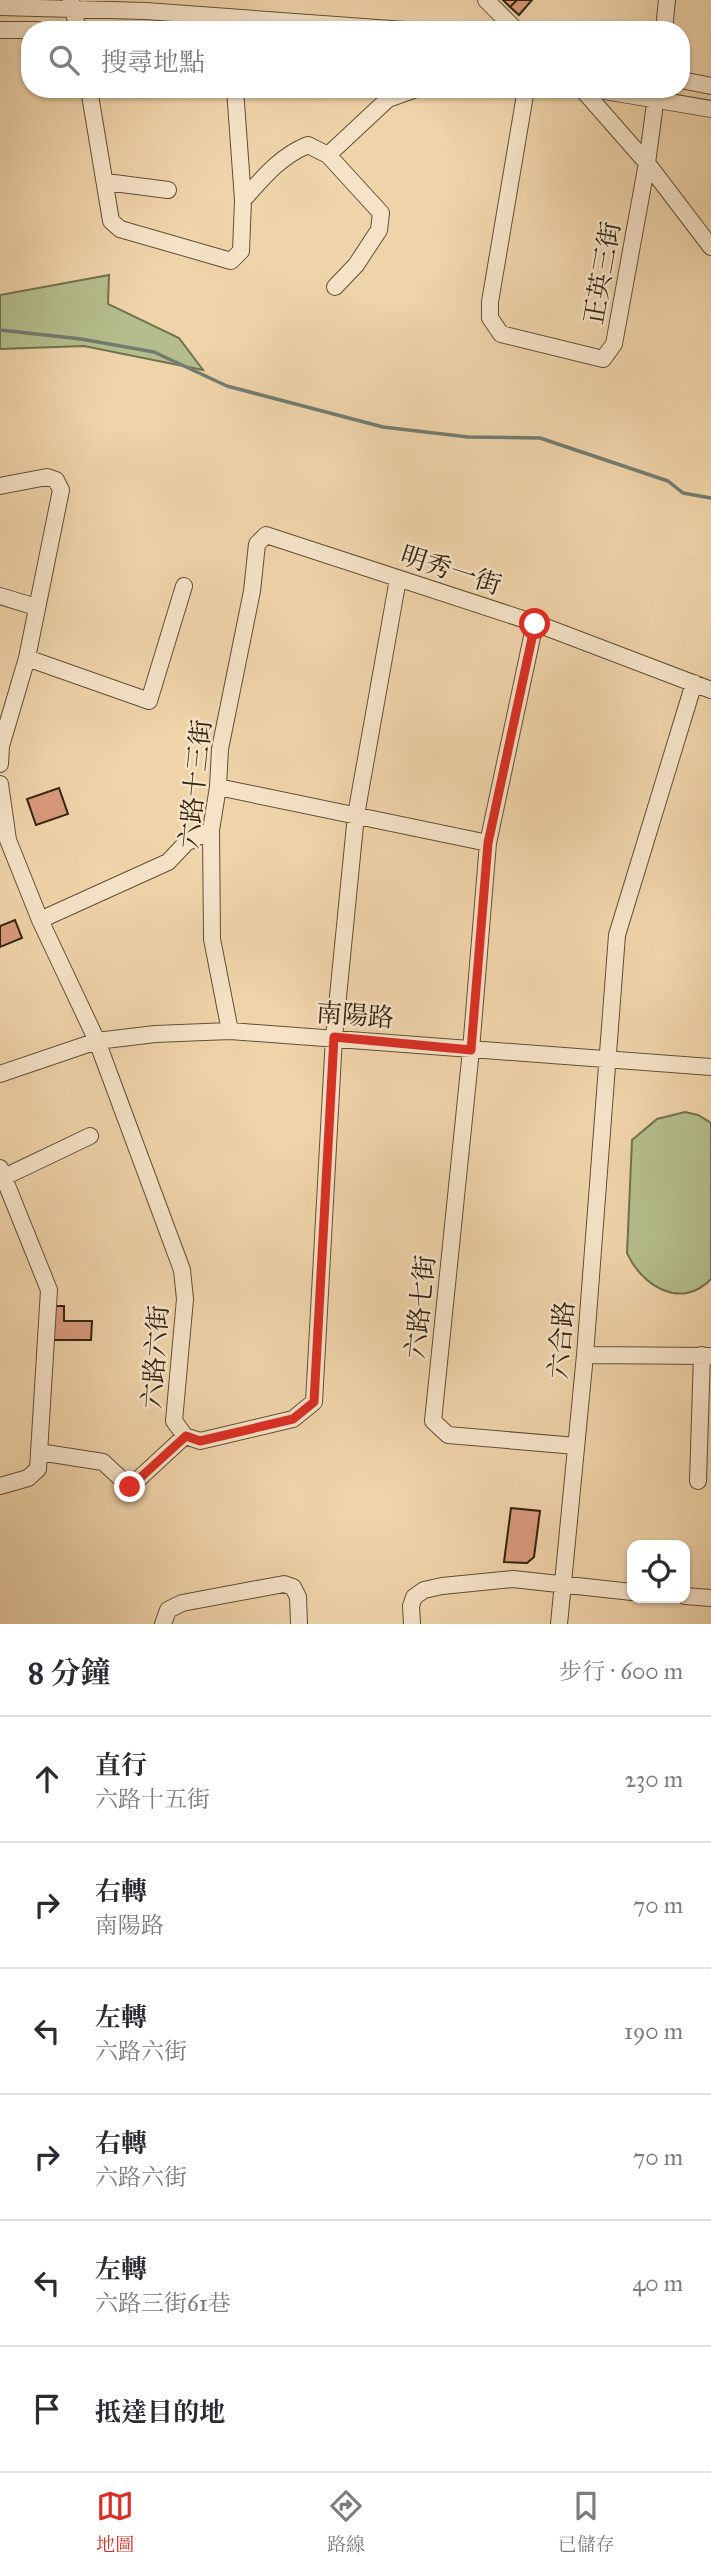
<!DOCTYPE html>
<html lang="zh-TW">
<meta charset="utf-8">
<style>
:root{--surface:#fff;--page:#f7f7f7;--text:#2b2b33;--muted:#7c7c81;--line:#e1e1e2;--accent:#d93025}
body{margin:0;font-family:"IM FELL Great Primer","Noto Serif TC",serif;background:var(--page);color:var(--text)}
.controls{position:absolute;right:21px;bottom:21px;display:grid;overflow:hidden;border-radius:14px;box-shadow:0 2px 5px #0004}
.controls button{width:63px;height:63px;display:grid;place-items:center;padding:0;border:0;border-bottom:2px solid var(--line);background:var(--surface);color:var(--text);font:35px sans-serif}
.stop{position:absolute;width:21px;height:21px;margin:-16px;border:5px solid #d93025;border-radius:50%;background:#fff}
.stop.end{background:#d93025;border-color:#fff;box-shadow:0 2px 7px #0008}
.list{margin:0;padding:0;list-style:none}
h2{display:flex;justify-content:space-between;align-items:center;height:91px;margin:0;padding:0 28px;font-size:30px}
h2 small{font-size:23px;font-weight:400;color:var(--muted)}
.list li{display:grid;grid-template-columns:46px 1fr auto;gap:21px;align-items:center;box-sizing:border-box;height:126px;padding:0 28px;border-top:2px solid var(--line)}
.list b{display:block;font-size:26px;white-space:nowrap}
.list p{margin:0;font-size:23px;white-space:nowrap;color:var(--muted)}
.list em{font-size:23px;font-style:normal;color:var(--muted)}
.icon{flex:none;width:38px;height:38px;fill:none;stroke:currentColor;stroke-width:2;stroke-linecap:round;stroke-linejoin:round}
.map{position:relative;flex:none;width:711px;height:1624px;overflow:hidden}
.search{position:absolute;background:var(--surface);box-shadow:0 2px 5px #0004;left:21px;right:21px;top:21px;height:77px;display:flex;align-items:center;gap:18px;box-sizing:border-box;padding:0 24px;border-radius:28px;color:var(--muted);font-size:26px}
.sheet{height:847px;background:var(--surface)}
nav{display:flex;justify-content:space-around;align-items:center;box-sizing:border-box;height:98px;border-top:2px solid var(--line);background:var(--surface);font-size:19px;color:var(--muted)}
nav a{display:grid;justify-items:center;gap:4px}
nav .on{color:var(--accent)}
.map>svg:first-child{display:block}
.green{fill:#b4be8c;stroke:#73724e;stroke-width:2}
.lines{fill:none;stroke-linecap:round;stroke-linejoin:round}
.stream{stroke:#727c71;stroke-width:3.5}
.building{fill:#d99a7c;stroke:#322511;stroke-width:2}
.minor-casing{stroke:#615037;stroke-width:18}
.minor{stroke:#f5e2c7;stroke-width:16}
.route{stroke:#d93025;stroke-width:9}
.labels{text-anchor:middle;dominant-baseline:central;stroke-width:5;stroke-linejoin:round;paint-order:stroke}
.street-label{font-size:26px;fill:#322511;stroke:#f5e2c7}
</style>
<div class="map">
<svg width="711" height="1624" viewBox="0 0 711 1624">
<rect width="100%" height="100%" fill="#efd3a9"/>
<filter id="stains"><feTurbulence type="fractalNoise" baseFrequency=".00286" numOctaves="4"/><feColorMatrix values="0 0 0 0 .2 0 0 0 0 .09 0 0 0 0 .02 0 0 0 .5 -.17"/></filter>
<radialGradient id="worn" r=".72"><stop offset=".6" stop-color="#630" stop-opacity="0"/><stop offset="1" stop-color="#630" stop-opacity=".3"/></radialGradient>
<path class="green" d="M109 275 108 304 179 338 203 370 84 346 0 349V295Z
M685 1112 698 1115 711 1123V1279C681 1311 641 1285 627 1253L632 1140 657 1119Z"/>
<g class="lines">
<path class="stream" d="M0 330 81 339 154 352 227 386 383 427 468 437 540 438 668 481 683 493 711 498"/>
</g>
<path class="building" d="M503 0H517L510 7Z
M517 0H532L519 15 510 7Z
M59 788 68 814 36 825 27 799Z
M15 920 22 938 0 947V926Z
M51 1306H64V1321H92L91 1340H51Z
M511 1508 540 1511 534 1557 527 1563 504 1562Z"/>
<g class="lines">
<g class="minor-casing">
<path id="minor" d="M71 0 78 30
M486 0 516 30
M0 7 146 11 405 30
M0 30H38
M664 30 667 0
M681 80 711 86
M89 89 111 221 120 229 231 261 241 251 243 200 235 89
M526 89 490 302V318L501 334 603 359 614 344 647 163 657 89
M582 89 647 163 711 247
M593 89 711 109
M328 155 388 99 416 89
M106 182 168 190
M243 200C262 179 280 156 308 145L328 155 381 213 379 230 356 265 335 287
M0 486 47 477 56 480 61 490 27 658 1 746 0 764
M0 596 36 607
M535 623 488 843 471 1050 433 1421 448 1435 576 1446
M27 658 149 701 184 586
M0 784 8 840 40 920 97 1041 182 1270 185 1299 174 1421 185 1436 200 1441 293 1419 314 1402 334 1037 356 815 398 579
M218 787 488 843
M40 920 168 862 186 843 211 830
M230 1031 212 939 211 830 218 787 220 749 252 591 257 544 266 535 535 623 711 690
M0 1074 97 1041 155 1034 230 1031 711 1067
M0 1168 49 1290 38 1469 28 1478 0 1486
M0 1179 90 1136
M585 1355 711 1356
M39 1452 103 1462 130 1487 185 1436
M698 1481 702 1355
M685 1596 711 1598
M163 1624 168 1610 182 1603 284 1584 293 1587 298 1597 299 1624
M412 1624 411 1606 414 1597 424 1590 442 1586 513 1579 632 1592
M559 1624 585 1355 617 935 694 683"/>
</g>
<use href="#minor" class="minor"/>
</g>
<g class="lines">
<path class="route" d="M130 1487 186 1436 200 1441 293 1419 314 1402 334 1037 471 1050 488 843 535 624"/>
</g>
<g class="labels">
<g class="street-label">
<text transform="translate(602 273) rotate(-80)">正英三街</text>
<text transform="translate(451 570) rotate(18)">明秀一街</text>
<text transform="translate(195 784) rotate(-84)">六路十三街</text>
<text transform="translate(355 1015) rotate(4)">南陽路</text>
<text transform="translate(420 1307) rotate(-84)">六路七街</text>
<text transform="translate(561 1340) rotate(-85)">六合路</text>
<text transform="translate(155 1357) rotate(-86)">六路六街</text>
</g>
</g>
<rect width="100%" height="100%" filter="url(#stains)"/>
<rect width="100%" height="100%" fill="url(#worn)"/>
</svg>
<div class="controls">
<button><svg class="icon" aria-label="locate" viewBox="0 0 24 24"><circle cx="12" cy="12" r="6"/><path d="M12 2v4M12 18v4M2 12h4M18 12h4"/></svg></button>
</div>
<div class="stop" style="left:535px;top:624px"></div>
<div class="stop end" style="left:130px;top:1487px"></div>
<div class="search"><svg class="icon" aria-label="search" viewBox="0 0 24 24"><circle cx="10" cy="10" r="6"/><path d="M15 15l6 6"/></svg>搜尋地點</div>
</div>
<section class="sheet">
<h2>8 分鐘<small>步行 · 600 m</small></h2>
<ul class="list">
<li><svg class="icon" aria-label="ahead" viewBox="0 0 24 24"><path d="M12 20V5M6 11l6-6 6 6"/></svg><div><b>直行</b><p>六路十五街</p></div><em>230 m</em></li>
<li><svg class="icon" aria-label="right" viewBox="0 0 24 24"><path d="M7 20v-9h11M14 6l5 5-5 5"/></svg><div><b>右轉</b><p>南陽路</p></div><em>70 m</em></li>
<li><svg class="icon" aria-label="left" viewBox="0 0 24 24"><path d="M17 20v-9H6M10 6l-5 5 5 5"/></svg><div><b>左轉</b><p>六路六街</p></div><em>190 m</em></li>
<li><svg class="icon" aria-label="right" viewBox="0 0 24 24"><path d="M7 20v-9h11M14 6l5 5-5 5"/></svg><div><b>右轉</b><p>六路六街</p></div><em>70 m</em></li>
<li><svg class="icon" aria-label="left" viewBox="0 0 24 24"><path d="M17 20v-9H6M10 6l-5 5 5 5"/></svg><div><b>左轉</b><p>六路三街61巷</p></div><em>40 m</em></li>
<li><svg class="icon" aria-label="arrive" viewBox="0 0 24 24"><path d="M6 21V4h12l-3 4 3 4H6"/></svg><div><b>抵達目的地</b></div></li>
</ul>
</section>
<nav>
<a class="on"><svg class="icon" aria-label="map" viewBox="0 0 24 24"><path d="M3 6l6-2 6 2 6-2v14l-6 2-6-2-6 2zM9 4v14M15 6v14"/></svg>地圖</a>
<a><svg class="icon" aria-label="directions" viewBox="0 0 24 24"><path d="M12 3l9 9-9 9-9-9zM9 14v-3h6M13 9l2 2-2 2"/></svg>路線</a>
<a><svg class="icon" aria-label="saved" viewBox="0 0 24 24"><path d="M7 4h10v16l-5-4-5 4z"/></svg>已儲存</a>
</nav>
